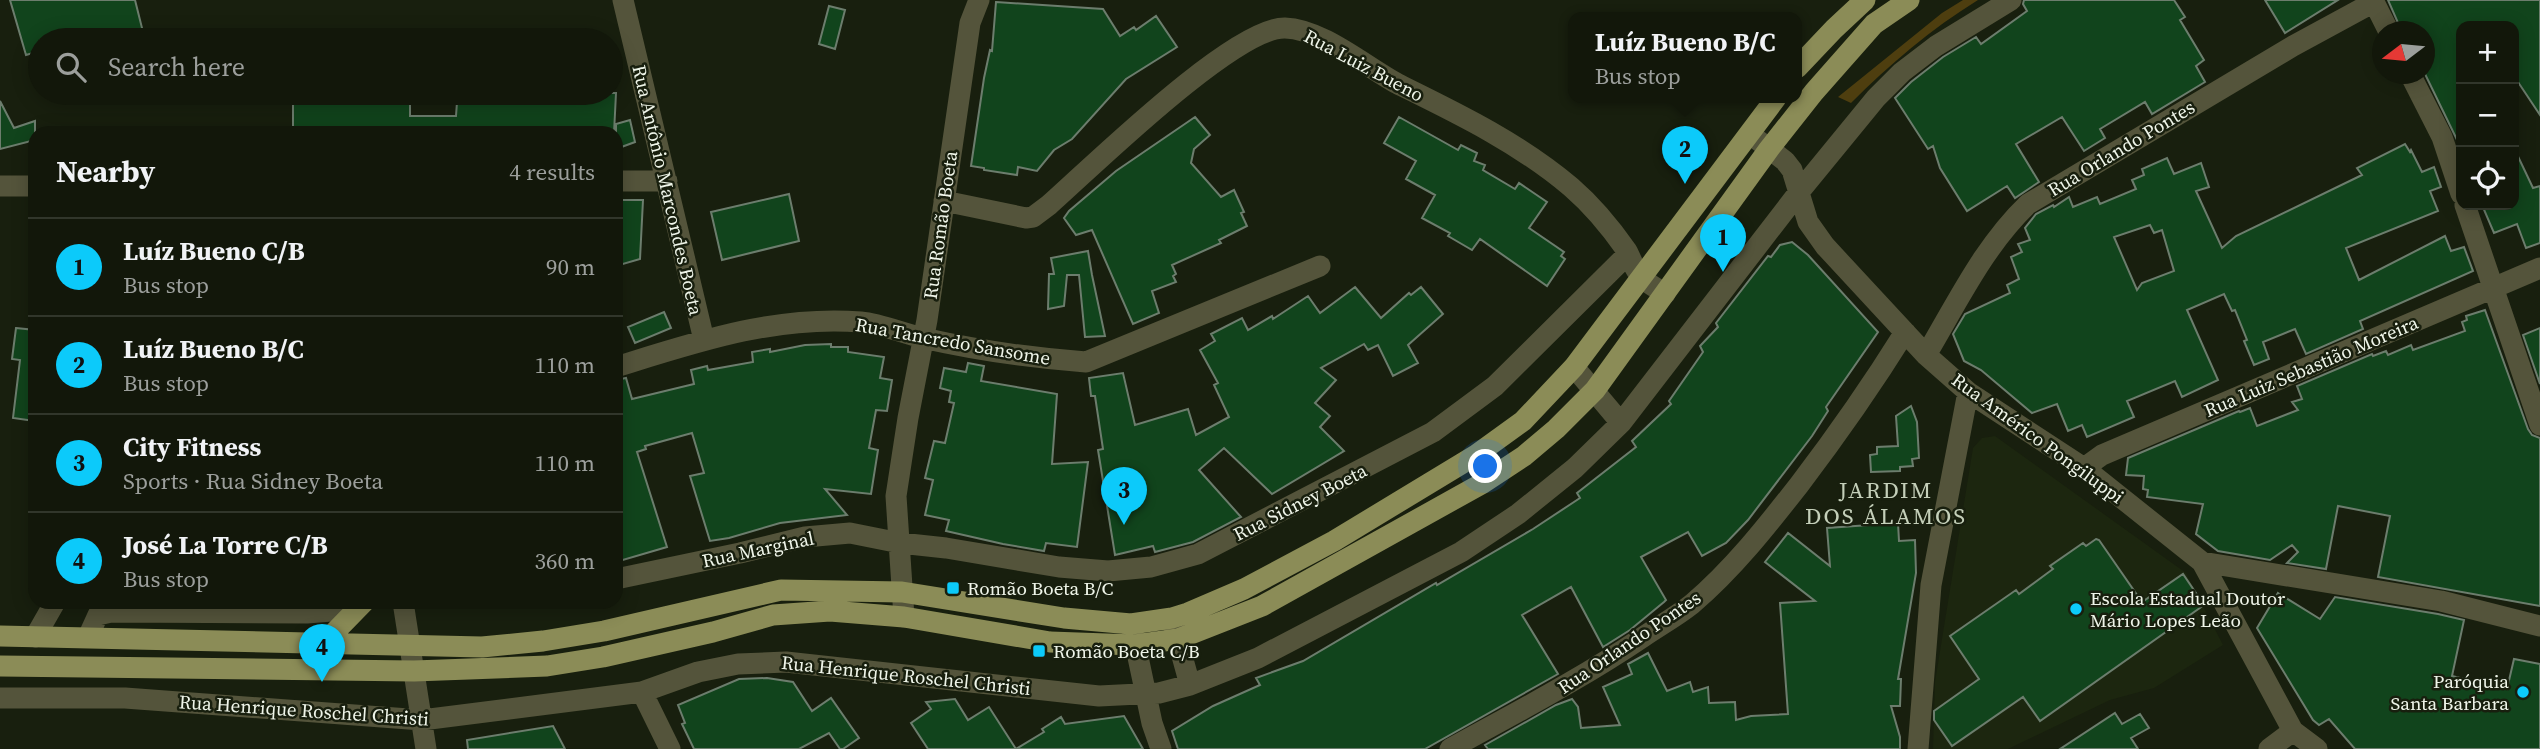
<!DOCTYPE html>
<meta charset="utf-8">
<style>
:root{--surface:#12170a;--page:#1f2418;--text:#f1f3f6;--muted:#9c9f9c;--line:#31362b;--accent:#0ccafa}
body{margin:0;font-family:"Source Serif 4",serif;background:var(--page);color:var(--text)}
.controls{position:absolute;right:21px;top:21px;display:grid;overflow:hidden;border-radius:14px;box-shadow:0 4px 18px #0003}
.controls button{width:63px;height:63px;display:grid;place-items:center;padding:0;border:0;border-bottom:2px solid var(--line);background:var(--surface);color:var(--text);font:35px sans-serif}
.compass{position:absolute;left:2372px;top:21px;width:63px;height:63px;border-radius:50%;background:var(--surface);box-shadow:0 4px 18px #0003;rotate:254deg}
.you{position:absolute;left:1486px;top:467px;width:24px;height:24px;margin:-18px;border:5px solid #fff;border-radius:50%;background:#1a73e8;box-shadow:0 0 0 10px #1a73e833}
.badge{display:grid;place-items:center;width:46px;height:46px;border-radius:50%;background:var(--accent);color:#111;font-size:23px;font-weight:700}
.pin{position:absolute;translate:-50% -58px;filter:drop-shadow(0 2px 4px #0008)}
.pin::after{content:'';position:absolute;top:37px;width:24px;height:21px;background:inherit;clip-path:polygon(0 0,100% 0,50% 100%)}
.popup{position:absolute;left:1568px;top:12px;width:234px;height:91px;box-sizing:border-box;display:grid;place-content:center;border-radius:14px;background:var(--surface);filter:drop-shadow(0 2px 5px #0005);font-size:23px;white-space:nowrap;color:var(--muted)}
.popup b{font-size:26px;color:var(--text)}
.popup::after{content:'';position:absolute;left:50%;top:100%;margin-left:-14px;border:14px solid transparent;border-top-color:var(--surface)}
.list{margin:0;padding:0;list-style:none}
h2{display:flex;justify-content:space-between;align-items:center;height:91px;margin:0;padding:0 28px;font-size:30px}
h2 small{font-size:23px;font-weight:400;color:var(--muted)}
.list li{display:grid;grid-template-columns:46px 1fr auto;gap:21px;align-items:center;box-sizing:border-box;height:98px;padding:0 28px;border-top:2px solid var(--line)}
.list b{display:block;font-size:26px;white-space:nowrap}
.list p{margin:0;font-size:23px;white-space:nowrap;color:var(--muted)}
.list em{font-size:23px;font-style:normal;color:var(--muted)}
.icon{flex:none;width:38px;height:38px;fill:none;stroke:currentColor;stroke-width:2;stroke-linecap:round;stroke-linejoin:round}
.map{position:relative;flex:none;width:2540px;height:749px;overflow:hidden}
.search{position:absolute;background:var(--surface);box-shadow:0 4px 18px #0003;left:28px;top:28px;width:595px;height:77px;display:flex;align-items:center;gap:18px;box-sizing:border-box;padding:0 24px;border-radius:38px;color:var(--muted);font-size:26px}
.panel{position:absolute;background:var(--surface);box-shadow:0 4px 18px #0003;left:28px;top:126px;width:595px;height:483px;border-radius:21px}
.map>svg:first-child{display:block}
.built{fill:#1c260f}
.green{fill:#4e3e0f}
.building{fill:#11441c;stroke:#6c7d6d;stroke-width:2;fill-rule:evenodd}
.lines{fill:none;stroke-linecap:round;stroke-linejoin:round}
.minor{stroke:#54543b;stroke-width:21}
.major{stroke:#8b8c57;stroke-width:21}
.poi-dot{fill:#0ccafa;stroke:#181f0e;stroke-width:2.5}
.labels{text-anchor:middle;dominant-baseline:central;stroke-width:5;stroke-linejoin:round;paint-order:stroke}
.street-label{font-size:19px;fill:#eff5e9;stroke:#181f0e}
.poi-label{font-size:19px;fill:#eff5e9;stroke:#181f0e;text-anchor:start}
.quarter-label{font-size:23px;letter-spacing:2px;fill:#c4cfb9;stroke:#181f0e}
</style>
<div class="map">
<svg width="2540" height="749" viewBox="0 0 2540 749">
<rect width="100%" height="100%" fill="#181f0e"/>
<path class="built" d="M1995 436 2186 573 2223 645 2154 688 2110 700 2008 749H1933L1935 682 1973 448 1982 438Z"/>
<path class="green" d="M1963 0H1978C1931 29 1890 64 1851 103L1838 97 1942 13Z"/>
<path class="building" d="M10 0H135L144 36 141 37 142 40H105L103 33 78 40H40V51L26 55Z
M2024 0H2174L2185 17 2180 20 2204 60 2196 66 2205 82 2152 114 2145 102 2100 129 2105 138 2084 151 2062 117 2016 144 2039 182 2015 198 2007 186 1967 211 1940 168 1933 146 1928 149 1895 98 1911 82 1943 57 1976 37 1981 44 2027 11 2023 4Z
M2265 0H2338L2285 33Z
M2388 0H2540V115L2514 76V26H2461V148L2425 74V32H2402Z
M996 2 1103 9 1120 36 1134 27 1136 30 1156 16 1177 47 1126 79 1072 139 1054 150 1037 171 1018 167 1017 175 984 170V168L971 166 984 78 990 50 992 51Z
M829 6 845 10 835 49 819 44Z
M293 93H325V97H375V93H410V116H456L457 102H476L478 98H489V93H616L614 133H293Z
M0 101 14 128 35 121V140L0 149Z
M1195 117 1210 135 1194 149 1191 163 1221 197 1234 190 1244 212 1241 213 1247 226 1219 240 1221 243 1172 265 1176 274 1173 276 1176 282 1152 291 1159 313 1133 324 1092 230 1076 235 1064 218 1069 211 1116 171Z
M1399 117 1458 150 1461 145 1477 153 1474 161 1485 165 1483 170 1515 189 1519 183 1547 202 1529 228 1564 252 1561 256 1565 259 1547 286 1480 239 1472 250 1448 236 1450 233 1422 218 1435 195 1406 179 1416 161 1384 143Z
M630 120 635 142 616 149V124Z
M2405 144 2410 152 2411 150 2422 172 2434 167 2441 187 2430 191 2438 211 2346 248 2359 280 2445 236 2451 251 2464 247 2473 271 2360 321 2363 329 2306 354 2295 329 2263 342 2269 359 2254 365 2244 341 2247 340 2235 310 2232 311 2224 294 2187 310 2218 380 2182 397 2175 381 2127 401 2134 417 2087 437 2082 425 2068 431 2057 404 2032 413 1981 370 1964 361 1953 334 1965 314 2010 293 2007 285 2019 279 2011 257 2022 252 2018 244 2030 240 2025 228 2036 214 2053 205 2054 207 2069 197 2073 207 2097 197 2100 204 2136 189 2132 180 2144 175 2142 169 2167 158 2174 174 2201 163 2209 187 2196 191 2222 248 2236 236 2362 175 2357 168ZM2150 225 2154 233 2162 230 2174 271 2142 283 2137 290 2114 237Z
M2514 148 2533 188 2540 186V243L2526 248 2517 224 2494 233 2482 205H2514Z
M789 194 799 241 722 260 711 212Z
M616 200H643L640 259 616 266Z
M1792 242 1808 255 1878 332 1826 407 1828 411 1812 436 1748 520 1726 543 1702 556 1688 532 1641 557 1666 600 1664 602 1630 630 1603 647 1571 587 1522 615 1558 674 1425 749H1178L1172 731 1213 706 1260 685 1256 678 1303 661 1436 583 1437 585 1533 529 1580 498 1577 493 1636 447 1632 441 1671 404 1669 401 1703 352 1700 346 1718 327 1716 323 1768 256 1771 257 1780 245Z
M1088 251 1092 275 1105 336 1085 337 1079 275H1067L1064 306 1048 309 1049 274H1054L1051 258Z
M1355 287 1381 318 1409 293 1411 295 1421 287 1443 314 1408 345 1418 363 1393 376 1378 345 1368 350 1364 344 1321 368 1336 380 1315 403 1330 416 1320 427 1344 451 1272 494 1224 448 1199 470 1241 517 1193 542 1155 552 1153 546 1115 555 1098 450 1103 449 1095 396H1091L1089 378 1123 373 1135 425 1188 409 1196 435 1229 417 1214 385 1218 383 1200 350 1215 341 1211 334 1242 318 1248 330 1272 316 1273 319 1308 296 1320 313Z
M2485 310 2528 429 2532 435 2540 438V606L2378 577 2390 516 2338 506 2326 569 2287 563 2298 552 2292 545 2270 560 2218 551 2196 534 2203 504 2147 497 2148 490 2143 489 2144 476 2126 475 2128 458 2239 411 2240 412 2250 408 2257 426 2298 410 2292 402 2302 399 2297 386 2372 354 2373 356 2386 351 2388 355 2411 345 2413 350 2465 331 2462 322 2467 320 2466 316Z
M664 312 671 328 635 343 628 327Z
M16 328 35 330V421L13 418 20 360 12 359Z
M2540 328V384L2523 335Z
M831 344V347H848V352L884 357 880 378 892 380 887 411 876 410 869 448 878 450 871 494 825 489 847 515 780 523 729 538 710 541 690 476 704 473 692 433 645 446 646 449 637 452 667 547 616 562V380L626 378 632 399 694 384 691 370 707 366 708 370 753 362 752 352 770 349V352L805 345Z
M968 363 984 366 981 381 1057 394 1052 464 1088 462 1077 547 1046 543 1044 551 1003 544 946 531 949 520 925 515 933 480 925 478 934 441 945 443 954 403 949 402 951 391 940 388 944 368 966 372Z
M1911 406 1917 422 1919 458 1912 459 1913 466 1900 467V471L1871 472 1870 455 1877 454V447L1898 446 1896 416Z
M1898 523 1899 541 1915 540 1916 573 1898 679H1901L1900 706H1891L1900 737V749H1488L1485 745 1556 705 1572 699 1578 707 1581 728 1620 725 1603 687 1632 674 1628 664 1648 653 1667 691 1690 682 1693 692 1708 687 1709 703 1735 702 1736 720 1751 716 1788 714 1780 603 1815 601 1765 562 1788 533 1830 566 1827 528Z
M2096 539 2099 540 2142 602 2183 574 2204 605 2040 721 2023 697 1952 746 1934 720V711L1979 679 1950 636 2016 590 2019 594 2053 569 2050 566 2083 543 2086 546Z
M2278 593 2320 619 2335 597 2438 614 2464 620 2452 676 2507 689 2514 659 2540 664V749H2355L2329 719 2319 725 2313 720 2257 628Z
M767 678 793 682 812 711 831 698 859 738 843 749H840L829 733 799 749H694L682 724 685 723 678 705 739 679Z
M955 699 968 720 989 707 1016 749 1044 732 1042 729 1061 717 1065 724 1124 716 1143 749H928L911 723 931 709 926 702Z
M2115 713 2122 724 2140 714 2149 728 2131 738 2138 749H2060Z
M553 726 565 749H468L467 740Z"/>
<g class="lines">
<path class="minor" d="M623 0 704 340
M2373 0 2389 32
M2410 74 2442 137 2461 194
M1750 134 1785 161 1792 170 1808 222 1825 246 1926 355 1968 392 2084 468 2202 562 2293 731 2317 749
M616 181H667
M0 186H35
M944 201 1026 218 1033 217 1049 205C1091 168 1234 27 1285 28 1322 29 1366 67 1398 84 1459 114 1519 143 1571 187 1593 206 1611 228 1627 251 1632 260 1635 272 1643 279 1649 284 1658 289 1665 294
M2465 205 2540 425
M1926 355C1957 303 1984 246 2028 204L2293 46 2374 2
M616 367C696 342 776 315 861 322 881 324 902 333 923 338 976 350 1032 358 1086 362L1320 266
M1574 367 1621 423
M2084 468 2102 455 2540 268
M2202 562 2441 601 2540 626
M616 579 740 553 805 537 850 533 900 543 946 548 1059 567 1108 571 1151 567 1198 554 1433 432 1495 386 1628 254
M403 602 426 749
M904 617 896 496 908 418 927 320 970 23 979 0
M1173 623 1190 685
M1132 629 1152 723 1161 749
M35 637 55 602
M88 637 98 615 111 612 307 613 356 609
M642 692 670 749
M0 698H125L422 720 642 692 698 672 738 664 786 662 1099 696 1159 693 1190 685 1258 658 1461 552 1518 514 1575 468 1621 423 1799 192 1876 98 1902 72 1936 46 2011 0
M1450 749C1515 713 1581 679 1643 637 1659 626 1677 616 1692 604 1733 569 1766 527 1799 485 1837 435 1872 385 1905 332
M1918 749 1931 585 1968 392
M2269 749 2293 731"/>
<path class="major" d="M1797 68 1834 29 1865 0
M0 636 482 647 543 641 604 631 781 590 902 592 1064 618 1131 624 1172 618 1188 613 1244 589 1334 541 1476 455 1523 421 1574 367 1776 98
M324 643 364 602
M0 666 414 671 547 666 603 657 713 632 773 615 830 611 904 617 1050 642 1135 645 1178 639 1262 606 1483 483 1524 456 1556 429 1595 390 1769 149 1814 92 1874 24 1909 0"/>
</g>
<g class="poi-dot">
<rect x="946" y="581" width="14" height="14" rx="3.5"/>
<circle cx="2076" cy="609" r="7"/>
<rect x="1032" y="644" width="14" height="14" rx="3.5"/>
<circle cx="2523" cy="692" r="7"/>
</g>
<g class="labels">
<g class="street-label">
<text transform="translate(1364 65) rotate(28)">Rua Luiz Bueno</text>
<text transform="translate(2121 148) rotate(-31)">Rua Orlando Pontes</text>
<text transform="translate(668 190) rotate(77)">Rua Antônio Marcondes Boeta</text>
<text transform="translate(940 225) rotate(-82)">Rua Romão Boeta</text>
<text transform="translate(953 341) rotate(10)">Rua Tancredo Sansome</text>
<text transform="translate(2311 366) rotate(-23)">Rua Luiz Sebastião Moreira</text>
<text transform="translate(2038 438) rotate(36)">Rua Américo Pongiluppi</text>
<text transform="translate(1300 502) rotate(-27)">Rua Sidney Boeta</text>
<text transform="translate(758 549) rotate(-12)">Rua Marginal</text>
<text transform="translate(1629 642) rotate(-34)">Rua Orlando Pontes</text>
<text transform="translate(906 675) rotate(6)">Rua Henrique Roschel Christi</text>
<text transform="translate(304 710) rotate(4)">Rua Henrique Roschel Christi</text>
</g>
<g class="poi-label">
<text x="967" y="588">Romão Boeta B/C</text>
<text x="2090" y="598">Escola Estadual Doutor<tspan x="2090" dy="22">Mário Lopes Leão</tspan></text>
<text x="1053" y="651">Romão Boeta C/B</text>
<text x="2509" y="681" text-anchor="end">Paróquia<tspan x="2509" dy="22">Santa Barbara</tspan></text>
</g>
<g class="quarter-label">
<text x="1886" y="490">JARDIM<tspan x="1886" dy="26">DOS ÁLAMOS</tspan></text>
</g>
</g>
</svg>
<div class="controls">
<button>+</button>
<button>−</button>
<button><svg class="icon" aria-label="locate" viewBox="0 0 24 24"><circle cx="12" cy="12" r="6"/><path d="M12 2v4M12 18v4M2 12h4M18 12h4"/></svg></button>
</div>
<svg class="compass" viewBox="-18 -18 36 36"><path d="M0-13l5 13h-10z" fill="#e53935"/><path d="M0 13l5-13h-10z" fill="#9c9f9c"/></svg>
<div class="you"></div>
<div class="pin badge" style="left:1723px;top:272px">1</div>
<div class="pin badge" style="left:1685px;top:184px">2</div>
<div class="popup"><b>Luíz Bueno B/C</b>Bus stop</div>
<div class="pin badge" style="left:1124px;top:525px">3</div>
<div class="pin badge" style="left:322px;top:682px">4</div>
<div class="search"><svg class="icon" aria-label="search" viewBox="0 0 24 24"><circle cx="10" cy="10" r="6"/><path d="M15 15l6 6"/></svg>Search here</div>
<section class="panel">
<h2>Nearby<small>4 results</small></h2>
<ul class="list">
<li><span class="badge">1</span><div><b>Luíz Bueno C/B</b><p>Bus stop</p></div><em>90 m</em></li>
<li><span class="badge">2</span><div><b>Luíz Bueno B/C</b><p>Bus stop</p></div><em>110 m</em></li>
<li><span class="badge">3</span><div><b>City Fitness</b><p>Sports · Rua Sidney Boeta</p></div><em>110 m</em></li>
<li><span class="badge">4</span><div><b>José La Torre C/B</b><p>Bus stop</p></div><em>360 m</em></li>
</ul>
</section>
</div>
